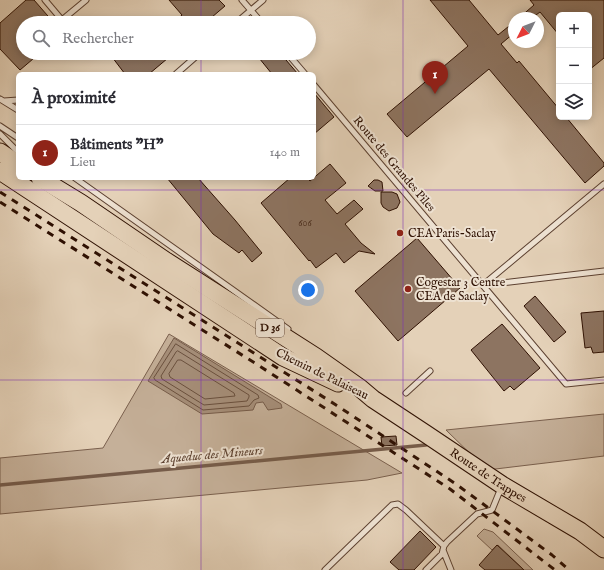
<!DOCTYPE html>
<html lang="fr">
<meta charset="utf-8">
<style>
:root{--surface:#fff;--page:#f7f7f7;--text:#2b2b33;--muted:#7c7c81;--line:#e1e1e2;--accent:#8f2418}
body{margin:0;font-family:"IM FELL English",serif;background:var(--page);color:var(--text)}
.controls{position:absolute;right:12px;top:12px;display:grid;overflow:hidden;border-radius:6px;box-shadow:0 2px 10px #0003}
.controls button{width:36px;height:36px;display:grid;place-items:center;padding:0;border:0;border-bottom:1px solid var(--line);background:var(--surface);color:var(--text);font:20px sans-serif}
.compass{position:absolute;left:508px;top:12px;width:36px;height:36px;border-radius:50%;background:var(--surface);box-shadow:0 2px 10px #0003;rotate:228deg}
.you{position:absolute;left:308px;top:290px;width:14px;height:14px;margin:-10px;border:3px solid #fff;border-radius:50%;background:#1a73e8;box-shadow:0 0 0 6px #1a73e833}
.badge{display:grid;place-items:center;width:26px;height:26px;border-radius:50%;background:var(--accent);color:#fff;font-size:13px;font-weight:700}
.pin{position:absolute;translate:-50% -33px;filter:drop-shadow(0 1px 2px #0008)}
.pin::after{content:'';position:absolute;top:21px;width:14px;height:12px;background:inherit;clip-path:polygon(0 0,100% 0,50% 100%)}
.list{margin:0;padding:0;list-style:none}
h2{display:flex;justify-content:space-between;align-items:center;height:52px;margin:0;padding:0 16px;font-size:17px}
h2 small{font-size:13px;font-weight:400;color:var(--muted)}
.list li{display:grid;grid-template-columns:26px 1fr auto;gap:12px;align-items:center;box-sizing:border-box;height:56px;padding:0 16px;border-top:1px solid var(--line)}
.list b{display:block;font-size:15px;white-space:nowrap}
.list p{margin:0;font-size:13px;white-space:nowrap;color:var(--muted)}
.list em{font-size:13px;font-style:normal;color:var(--muted)}
.icon{flex:none;width:22px;height:22px;fill:none;stroke:currentColor;stroke-width:2;stroke-linecap:round;stroke-linejoin:round}
.map{position:relative;flex:none;width:604px;height:570px;overflow:hidden}
.search{position:absolute;background:var(--surface);box-shadow:0 2px 10px #0003;left:16px;top:16px;width:300px;height:44px;display:flex;align-items:center;gap:10px;box-sizing:border-box;padding:0 14px;border-radius:22px;color:var(--muted);font-size:15px}
.panel{position:absolute;background:var(--surface);box-shadow:0 2px 10px #0003;left:16px;top:72px;width:300px;height:108px;border-radius:6px}
.map>svg:first-child{display:block}
.green{fill:#c5b099;stroke:#7a604e}
.water{fill:#a68f7a;stroke:#765c4a}
.lines{fill:none;stroke-linecap:round;stroke-linejoin:round}
.shore{stroke:#6a503e;stroke-width:1}
.stream{stroke:#765c4a;stroke-width:3.5}
.building{fill:#8d7461;stroke:#2e1002}
.lane-casing{stroke:#5c4030;stroke-width:7}
.primary-casing{stroke:#2e1002;stroke-width:19}
.lane{stroke:#ede1d1;stroke-width:5}
.primary{stroke:#e4d1b8;stroke-width:17}
.rail{stroke:#2e1002;stroke-width:3;stroke-dasharray:7 7;stroke-linecap:butt}
.grid{fill:none;stroke:#7b2cbf;stroke-width:1;stroke-opacity:0.55}
.poi-dot{fill:#8f2418;stroke:#ede1d1;stroke-width:1.5}
.labels{text-anchor:middle;dominant-baseline:central;stroke-width:4;stroke-linejoin:round;paint-order:stroke}
.number-label{font-size:10px;fill:#46291a}
.shield{fill:#ede1d1;stroke:#674f40;stroke-width:1}
.shield-label{font-size:11px;font-weight:bold;fill:#2e1002}
.street-label{font-size:12px;fill:#2e1002;stroke:#ede1d1}
.poi-label{font-size:12px;fill:#2e1002;stroke:#ede1d1;text-anchor:start}
.water-label{font-size:13px;font-style:italic;fill:#5e4332;stroke:#ede1d1}
</style>
<div class="map">
<svg width="604" height="570" viewBox="0 0 604 570">
<rect width="100%" height="100%" fill="#e4d1b8"/>
<filter id="stains"><feTurbulence type="fractalNoise" baseFrequency=".005" numOctaves="4"/><feColorMatrix values="0 0 0 0 .2 0 0 0 0 .09 0 0 0 0 .02 0 0 0 .5 -.17"/></filter>
<radialGradient id="worn" r=".72"><stop offset=".6" stop-color="#630" stop-opacity="0"/><stop offset="1" stop-color="#630" stop-opacity=".3"/></radialGradient>
<path class="green" d="M169 334 402 473 367 480 0 514V458L103 448Z
M604 414V456L487 470 446 430Z
M484 529 493 532 533 570H524L498 545 492 550 477 536Z"/>
<path class="water" d="M174 338 281 404 282 408 268 410 263 402 256 403 253 410 202 414 148 381Z"/>
<g class="lines">
<path class="shore" d="M176 344 258 395 259 398 254 400 249 406 203 410 155 380 154 378Z
M178 351 249 395V397L247 401 204 405 162 379 161 376 176 352Z
M178 360H181L234 393 235 396 205 399 170 377 169 374Z"/>
<path class="stream" d="M0 485 426 445"/>
</g>
<path class="building" d="M26 0H34L54 23H23V53H40L20 70 0 49V23Z
M169 0H219L225 6 205 23H173L182 15Z
M430 0H469L498 35 514 22V33L501 44 517 63 519 61 559 109V117H566L604 163V166L585 183 489 69 407 137 387 114 468 46Z
M530 0H604V58L589 70V15H559V35L540 12 532 18H519L534 5Z
M109 53H174L149 74H125Z
M255 53H280L298 74H272Z
M314 93 334 117 314 134Z
M330 164 346 183 325 200 337 214 354 200 363 209 345 224 361 243 375 254 359 251 344 263 336 253 316 268 310 260 309 261 261 203 290 178H307L310 181Z
M167 178H198L235 220 262 253 252 262 242 250 239 253 213 234Z
M374 180H378L382 182 383 191H375L368 186Z
M381 192H392L397 194 400 202 397 208 389 211 383 207 381 203Z
M417 238 460 288 398 341 355 291Z
M535 296 566 332 554 342 524 306Z
M604 311V352L593 353 591 347 585 348 581 313Z
M502 324 540 368 514 390 510 386 504 391 471 350Z
M396 436 397 445 382 446 381 437Z
M420 531 436 547 414 570H399L390 562Z
M497 545 524 570H485L479 565Z"/>
<g class="lines">
<g class="lane-casing">
<path id="lane" d="M45 0 62 20 86 0
M242 0 262 23
M236 23 263 0
M287 53 305 74
M176 74 200 53
M314 85 566 384 604 380
M0 99 18 110
M4 101 18 100
M0 126 18 138
M0 134 18 152
M75 178 288 329
M483 285 604 184
M484 285 604 271
M406 393 430 371
M443 550 451 570
M325 570 392 505 398 504 406 510 444 546
M426 570 442 554 444 546 447 542 477 514 492 510 501 488"/>
</g>
<g class="primary-casing">
<g id="primary">
<path d="M0 152 18 164"/>
<path d="M0 171 283 357 338 383"/>
<path id="s1" d="M40 178 81 203 166 261 316 357 360 388 373 399 426 434 502 485 580 531 604 549"/>
</g>
</g>
<use href="#lane" class="lane"/>
<use href="#primary" class="primary"/>
<path class="rail" d="M0 192 336 405 456 484 552 555 569 570
M0 202 261 367 450 489 555 570"/>
</g>
<path class="grid" d="M201 0V23M403 0V570M201 53V74M201 178V570M0 190H604M0 380H604"/>
<g class="poi-dot">
<circle cx="400" cy="233" r="4"/>
<circle cx="408" cy="289" r="4"/>
</g>
<g class="labels">
<g class="number-label">
<text x="305" y="223">606</text>
</g>
<rect class="shield" x="256" y="319" width="28" height="18" rx="3"/>
<g class="shield-label">
<text x="270" y="328">D 36</text>
</g>
<g class="street-label">
<text transform="translate(394 164) rotate(50)">Route des Grandes Piles</text>
<text transform="translate(322 374) rotate(26)">Chemin de Palaiseau</text>
<text stroke="none"><textPath href="#s1" startOffset="538">Route de Trappes</textPath></text>
</g>
<g class="poi-label">
<text x="408" y="233">CEA Paris-Saclay</text>
<text x="416" y="282">Cogestar 3 Centre<tspan x="416" dy="14">CEA de Saclay</tspan></text>
</g>
<g class="water-label">
<text transform="translate(212 455) rotate(-5)">Aqueduc des Mineurs</text>
</g>
</g>
<rect width="100%" height="100%" filter="url(#stains)"/>
<rect width="100%" height="100%" fill="url(#worn)"/>
</svg>
<div class="controls">
<button>+</button>
<button>−</button>
<button><svg class="icon" aria-label="layers" viewBox="0 0 24 24"><path d="M12 4l9 5-9 5-9-5zM3 14l9 5 9-5"/></svg></button>
</div>
<svg class="compass" viewBox="-18 -18 36 36"><path d="M0-13l5 13h-10z" fill="#e53935"/><path d="M0 13l5-13h-10z" fill="#7c7c81"/></svg>
<div class="you"></div>
<div class="pin badge" style="left:435px;top:94px">1</div>
<div class="search"><svg class="icon" aria-label="search" viewBox="0 0 24 24"><circle cx="10" cy="10" r="6"/><path d="M15 15l6 6"/></svg>Rechercher</div>
<section class="panel">
<h2>À proximité<small></small></h2>
<ul class="list">
<li><span class="badge">1</span><div><b>Bâtiments &quot;H&quot;</b><p>Lieu</p></div><em>140 m</em></li>
</ul>
</section>
</div>
